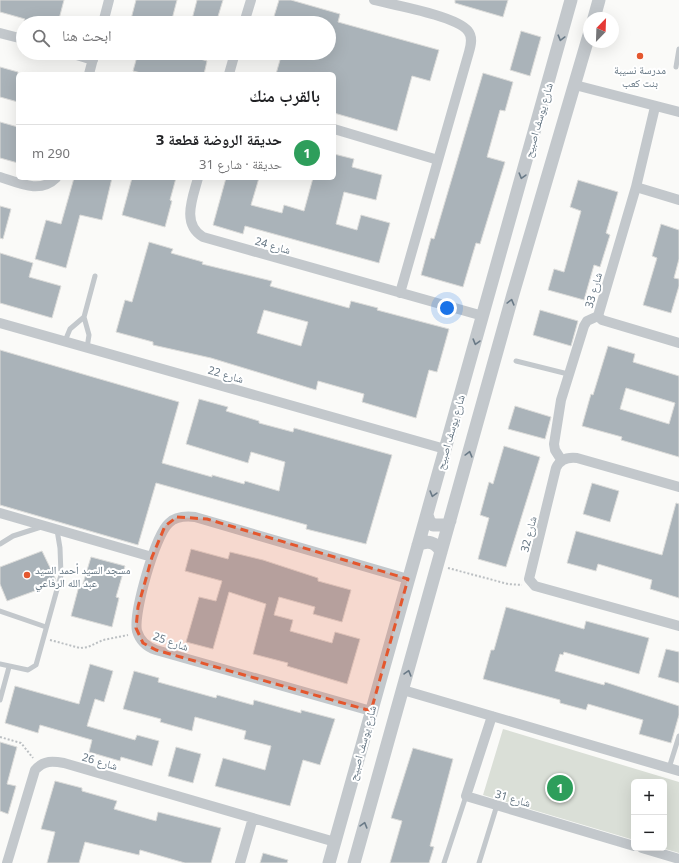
<!DOCTYPE html>
<html lang="ar">
<meta charset="utf-8">
<style>
:root{--surface:#fff;--page:#f6f6f6;--text:#202124;--muted:#757577;--line:#e0e0e0;--accent:#111827}
body{margin:0;font-family:"Noto Sans","Noto Naskh Arabic",sans-serif;background:var(--page);color:var(--text);direction:rtl}
.controls{position:absolute;right:12px;bottom:12px;display:grid;overflow:hidden;border-radius:6px;box-shadow:0 4px 16px #0002}
.controls button{width:36px;height:36px;display:grid;place-items:center;padding:0;border:0;border-bottom:1px solid var(--line);background:var(--surface);color:var(--text);font:20px sans-serif}
.compass{position:absolute;left:583px;top:12px;width:36px;height:36px;border-radius:50%;background:var(--surface);box-shadow:0 4px 16px #0002;rotate:23deg}
.you{position:absolute;left:447px;top:308px;width:14px;height:14px;margin:-10px;border:3px solid #fff;border-radius:50%;background:#1a73e8;box-shadow:0 0 0 6px #1a73e833}
.badge{display:grid;place-items:center;width:26px;height:26px;border-radius:50%;background:var(--accent);color:#fff;font-size:13px;font-weight:700}
.pin{position:absolute;translate:-50% -50%;border:2px solid #fff;box-shadow:0 1px 4px #0006}
.list{margin:0;padding:0;list-style:none}
h2{display:flex;justify-content:space-between;align-items:center;height:52px;margin:0;padding:0 16px;font-size:17px}
h2 small{font-size:13px;font-weight:400;color:var(--muted)}
.list li{display:grid;grid-template-columns:26px 1fr auto;gap:12px;align-items:center;box-sizing:border-box;height:56px;padding:0 16px;border-top:1px solid var(--line)}
.list b{display:block;font-size:15px;white-space:nowrap}
.list p{margin:0;font-size:13px;white-space:nowrap;color:var(--muted)}
.list em{font-size:13px;font-style:normal;color:var(--muted)}
.icon{flex:none;width:22px;height:22px;fill:none;stroke:currentColor;stroke-width:2;stroke-linecap:round;stroke-linejoin:round}
.map{position:relative;flex:none;width:679px;height:863px;overflow:hidden;direction:ltr}
.search{position:absolute;background:var(--surface);box-shadow:0 4px 16px #0002;left:16px;top:16px;width:320px;height:44px;display:flex;align-items:center;gap:10px;box-sizing:border-box;padding:0 14px;border-radius:22px;color:var(--muted);font-size:15px}
.panel{position:absolute;background:var(--surface);box-shadow:0 4px 16px #0002;left:16px;top:72px;width:320px;height:108px;border-radius:6px;direction:rtl}
.map>svg:first-child{display:block}
.green{fill:#dadfd7}
.building{fill:#aab3b9;stroke:#dcdcda;fill-rule:evenodd}
.lines{fill:none;stroke-linecap:round;stroke-linejoin:round}
.path{stroke:#bbbfc2;stroke-width:2;stroke-dasharray:2 2;stroke-linecap:butt}
.service{stroke:#c3c8cc;stroke-width:5}
.minor{stroke:#c3c8cc;stroke-width:10}
.tertiary{stroke:#c3c8cc;stroke-width:13}
.oneway{stroke:#6a7a87}
.marked{fill:#e4572e;fill-opacity:0.2;stroke:#e4572e;stroke-width:3;stroke-dasharray:8 5;stroke-linejoin:round}
.poi-dot{fill:#e4572e;stroke:#fff;stroke-width:1.5}
.labels{text-anchor:middle;dominant-baseline:central;stroke-width:4;stroke-linejoin:round;paint-order:stroke}
.poi-label{font-size:11px;fill:#657683;stroke:#fff}
.street-label{font-size:11px;fill:#657683;stroke:#fff}
</style>
<div class="map">
<svg width="679" height="863" viewBox="0 0 679 863">
<rect width="100%" height="100%" fill="#fafaf8"/>
<path class="green" d="M503 729 679 782V853L662 848H664V782H634V840L483 795Z"/>
<path class="building" d="M0 0H64L58 23H31L24 21 25 19 0 12Z
M136 0H177L171 23H147L131 19Z
M197 0H223L216 23H191Z
M279 0H291L340 14 338 22 439 50 430 81 412 76 397 131 334 113V74H276L282 53H329V23H272Z
M455 0H508L503 17 455 3Z
M521 31 541 37 530 76 510 70Z
M138 53H180L207 61 204 74H145L133 71Z
M0 67 18 72V102L0 97Z
M483 73 513 82 505 111 500 110 487 157 505 162 480 244 476 243 463 287 421 275 431 238 434 239Z
M0 122 18 127V163L0 158Z
M334 154 354 159 352 167 382 175 376 200 344 192 336 224 357 230 361 215 390 223 379 263 245 226 243 234 213 225 226 178H259L251 205 282 213 284 205 304 211 313 178H334Z
M74 178H112L102 220 80 215 66 268 35 259 46 220 61 224Z
M132 178H176L170 200 172 201 165 227 122 215Z
M578 180 618 192 606 233 610 235 600 267 594 265 584 300 548 290 554 269 564 272 581 211 570 207Z
M0 206 11 209 3 239 0 238Z
M661 224 679 230V259L674 278 679 279V286L671 313 643 305 657 258 652 256Z
M149 242 173 249 171 253 203 262 202 264 272 281 270 286 349 308 351 301 378 308 377 310 449 329 437 372 429 370 416 418 362 402 364 394 318 381 316 390 211 358 153 345V342L116 332 125 300 132 302ZM264 310 308 322 301 346 257 333Z
M0 253 33 263 29 277 61 286 52 318 0 303Z
M540 310 578 321 571 346 533 335Z
M608 346 635 354 633 362 679 376V457L621 440 622 437 582 426 591 394 593 395ZM626 388 675 403 669 424 620 409Z
M0 350 179 402 162 463 212 477V475L244 484 245 481 279 491 285 462 251 452 248 463 186 444 199 399 228 407 226 411 259 421V423L293 432 294 428 392 455 366 544 306 529 307 525 156 483 138 545 0 505Z
M515 406 551 417 545 439 508 429Z
M504 446 540 457 506 567 478 559 489 518 480 515 489 482 493 484Z
M592 483 619 491 610 522 583 514Z
M676 503 679 504V598L650 589 652 580 598 564 596 571 567 563 576 531 662 555Z
M191 549 228 559 230 552 263 560 318 578V581L351 590 342 622 313 614 315 607 279 597 274 615 293 620 290 631 332 643 335 632 360 639 347 684 287 666 288 663 253 654 266 604 229 592 213 649 186 642 199 597 216 601 222 581 185 571Z
M42 551 56 580 54 584 7 601 0 584V567Z
M91 557 125 566 116 597 119 598 112 627 71 616 79 586 82 587Z
M506 607 584 629 586 621 649 638 639 674 564 652 563 655 560 654 555 671 604 685 605 682 679 706V715L671 743 639 734 643 720 588 704 586 710 560 703V700L483 679 491 650H494Z
M666 649 679 652V683L658 677Z
M90 664 113 671 104 702 95 699 87 726 135 740 137 735 159 741 152 766 121 757 120 761 89 752 92 740 40 725 38 733 5 723 15 686 79 704Z
M134 671 159 678 158 682 216 698 217 695 253 705 254 700 301 713V710L335 719 320 765 303 760 290 806 215 786 223 758 265 770 271 746 244 739 246 731 195 717 192 731 160 722 161 719 123 709Z
M0 742 17 747 7 784 16 786 8 814 0 811Z
M176 747 201 754 193 783 168 776Z
M413 748 453 759 430 846 434 847 429 863H390L402 821 391 818Z
M55 781 82 788V791L117 801 114 809 156 821 158 812 221 828 211 863H185L140 850 139 855 85 842 79 863H47L55 832 41 829Z
M263 853 288 860 287 863H260Z"/>
<g class="lines">
<path class="path" d="M448 568 508 584 522 585
M50 640 80 648 88 647 103 640 128 635
M0 737 21 743 33 758"/>
<path class="service" d="M676 67 679 49
M65 341 70 329 84 317
M87 348 89 335 84 317 95 276
M516 361 568 374
M0 544 13 536 41 527
M0 611 46 627
M0 664 28 670 36 665 61 575 60 548 57 530
M0 700 9 667
M669 768 679 736
M444 863 466 796
M479 863 497 805"/>
<path class="minor" d="M374 0C394 5 457 16 468 31 473 37 471 45 469 52L400 293
M103 23 109 0
M244 23 251 0
M0 33 23 39
M70 53 93 60
M89 74 94 55
M229 74 235 53
M575 85 679 112
M334 129 438 160
M0 177C19 183 40 194 56 178
M198 178C193 197 181 224 203 237L483 316
M636 187 679 200
M598 316 636 187 655 107
M598 316 602 320 679 343
M0 323 445 449
M562 461 555 450 554 444 561 400 584 326 587 321 598 316
M679 487 577 458C568 457 560 459 556 468L529 579 535 586 679 626
M0 513 152 557
M403 690 679 771
M371 711 156 650C147 647 140 641 137 631 133 614 155 535 169 523 176 516 186 516 195 517L408 579
M492 716 466 796 634 846
M642 848 679 859
M7 863 35 770C44 760 53 761 64 763L335 842
M240 863 253 818"/>
<path class="tertiary" d="M594 18 599 0
M427 515 429 521 433 525H446L450 521
M418 545C428 540 436 542 441 552
M329 863 571 0
M354 863 513 294 589 35"/>
</g>
<defs><path id="oneway-chevron" d="M-2-3.5L2.5 0L-2 3.5" fill="none" stroke-width="1.6" stroke-linecap="round" stroke-linejoin="round"/></defs>
<g class="oneway">
<use href="#oneway-chevron" transform="translate(561 38) rotate(105)"/>
<use href="#oneway-chevron" transform="translate(522 176) rotate(106)"/>
<use href="#oneway-chevron" transform="translate(511 302) rotate(-75)"/>
<use href="#oneway-chevron" transform="translate(476 342) rotate(106)"/>
<use href="#oneway-chevron" transform="translate(469 454) rotate(-75)"/>
<use href="#oneway-chevron" transform="translate(433 494) rotate(106)"/>
<use href="#oneway-chevron" transform="translate(408 673) rotate(-74)"/>
<use href="#oneway-chevron" transform="translate(364 825) rotate(-74)"/>
</g>
<path class="marked" d="M177 517 207 519 408 579 371 711 156 650 143 643 136 628 138 607 152 557 165 526Z"/>
<g class="poi-dot">
<circle cx="640" cy="56" r="4"/>
<circle cx="27" cy="575" r="4"/>
</g>
<g class="labels">
<g class="poi-label">
<text x="640" y="69">مدرسة نسيبة<tspan x="640" dy="13">بنت كعب</tspan></text>
<text x="35" y="569" text-anchor="start">مسجد السيد أحمد السيد<tspan x="35" dy="13">عبد الله الرفاعي</tspan></text>
</g>
<g class="street-label">
<text transform="translate(538 120) rotate(-74)">شارع يوسف اصبيح</text>
<text transform="translate(273 245) rotate(16)">شارع 24</text>
<text transform="translate(593 290) rotate(-74)">شارع 33</text>
<text transform="translate(226 374) rotate(16)">شارع 22</text>
<text transform="translate(450 432) rotate(-74)">شارع يوسف اصبيح</text>
<text transform="translate(528 534) rotate(-76)">شارع 32</text>
<text transform="translate(171 641) rotate(19)">شارع 25</text>
<text transform="translate(362 743) rotate(-75)">شارع يوسف اصبيح</text>
<text transform="translate(100 761) rotate(16)">شارع 26</text>
<text transform="translate(513 798) rotate(16)">شارع 31</text>
</g>
</g>
</svg>
<div class="controls">
<button>+</button>
<button>−</button>
</div>
<svg class="compass" viewBox="-18 -18 36 36"><path d="M0-13l5 13h-10z" fill="#e53935"/><path d="M0 13l5-13h-10z" fill="#757577"/></svg>
<div class="you"></div>
<div class="pin badge" style="left:560px;top:788px;background:#2e9e5b">1</div>
<div class="search"><svg class="icon" aria-label="search" viewBox="0 0 24 24"><circle cx="10" cy="10" r="6"/><path d="M15 15l6 6"/></svg>ابحث هنا</div>
<section class="panel">
<h2>بالقرب منك<small></small></h2>
<ul class="list">
<li><span class="badge" style="background:#2e9e5b">1</span><div><b>حديقة الروضة قطعة 3</b><p>حديقة · شارع 31</p></div><em>290 m</em></li>
</ul>
</section>
</div>
